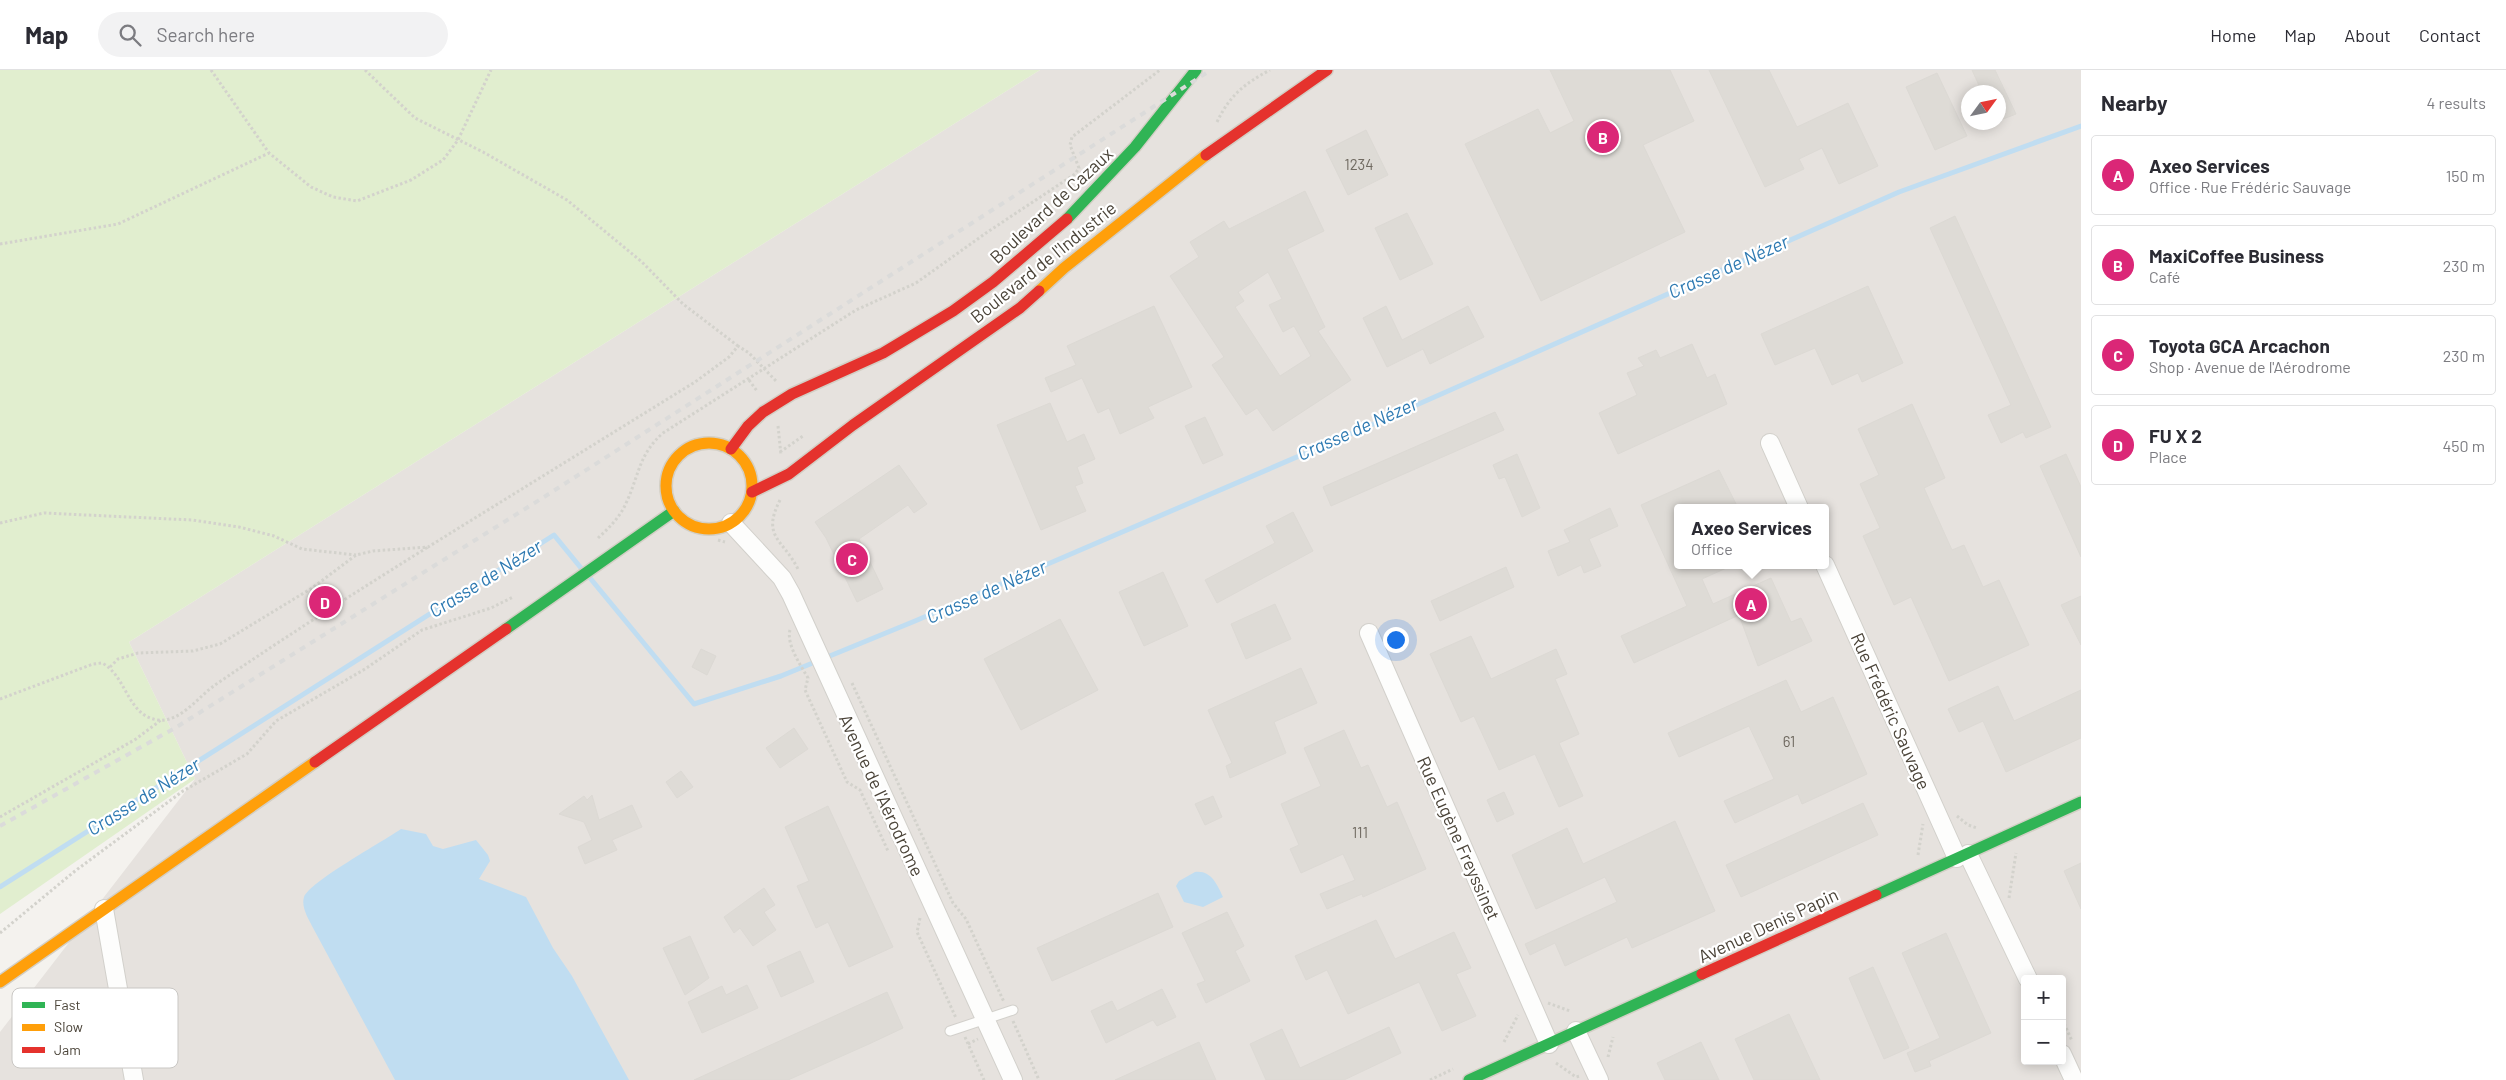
<!DOCTYPE html>
<meta charset="utf-8">
<style>
:root{--surface:#fff;--page:#f2f2f3;--text:#2b2b33;--muted:#7c7c81;--line:#e1e1e2;--accent:#db2777}
body{margin:0;font-family:Barlow,sans-serif;background:var(--page);color:var(--text)}
.controls{position:absolute;right:15px;bottom:15px;display:grid;overflow:hidden;border-radius:5px;box-shadow:0 2px 12px #0003}
.controls button{width:45px;height:45px;display:grid;place-items:center;padding:0;border:0;border-bottom:1px solid var(--line);background:var(--surface);color:var(--text);font:25px sans-serif}
.compass{position:absolute;left:1961px;top:15px;width:45px;height:45px;border-radius:50%;background:var(--surface);box-shadow:0 2px 12px #0003;rotate:57deg}
.you{position:absolute;left:1395px;top:569px;width:18px;height:18px;margin:-12px;border:4px solid #fff;border-radius:50%;background:#1a73e8;box-shadow:0 0 0 8px #1a73e833}
.badge{display:grid;place-items:center;width:32px;height:32px;border-radius:50%;background:var(--accent);color:#fff;font-size:16px;font-weight:700}
.pin{position:absolute;translate:-50% -50%;border:2px solid #fff;box-shadow:0 1px 5px #0006}
.popup{position:absolute;left:1674px;top:434px;width:155px;height:65px;box-sizing:border-box;display:grid;place-content:center;border-radius:5px;background:var(--surface);filter:drop-shadow(0 1px 4px #0005);font-size:16px;white-space:nowrap;color:var(--muted)}
.popup b{font-size:19px;color:var(--text)}
.popup::after{content:'';position:absolute;left:50%;top:100%;margin-left:-10px;border:10px solid transparent;border-top-color:var(--surface)}
.list{margin:0;padding:0;list-style:none}
h2{display:flex;justify-content:space-between;align-items:center;height:65px;margin:0;padding:0 20px;font-size:21px}
h2 small{font-size:16px;font-weight:400;color:var(--muted)}
.list li{display:grid;grid-template-columns:32px 1fr auto;gap:15px;align-items:center;box-sizing:border-box;height:80px;margin:0 10px 10px;padding:0 10px;border:1px solid var(--line);border-radius:5px}
.list b{display:block;font-size:19px;white-space:nowrap}
.list p{margin:0;font-size:16px;white-space:nowrap;color:var(--muted)}
.list em{font-size:16px;font-style:normal;color:var(--muted)}
.icon{flex:none;width:28px;height:28px;fill:none;stroke:currentColor;stroke-width:2;stroke-linecap:round;stroke-linejoin:round}
.map{position:relative;flex:none;width:2081px;height:1010px;overflow:hidden}
header{display:flex;align-items:center;gap:30px;box-sizing:border-box;height:70px;padding:0 25px;background:var(--surface);border-bottom:1px solid var(--line)}
header strong{font-size:24px}
nav{display:flex;gap:28px;margin-inline-start:auto;font-size:18px}
.search{width:350px;height:45px;background:var(--page);display:flex;align-items:center;gap:12px;box-sizing:border-box;padding:0 18px;border-radius:28px;color:var(--muted);font-size:19px}
main{display:flex}
aside{flex:1;background:var(--surface)}
.map>svg:first-child{display:block}
.industrial{fill:#e6e2de;fill-rule:evenodd}
.green{fill:#e1eecf}
.water{fill:#c0ddf1}
.lines{fill:none;stroke-linecap:round;stroke-linejoin:round}
.stream{stroke:#c0ddf1;stroke-width:5}
.building{fill:#dedbd6;stroke:#dcd9d4;fill-rule:evenodd}
.lane-casing{stroke:#d2d0cb;stroke-width:11}
.street-casing{stroke:#d2d0cb;stroke-width:20}
.fast-casing{stroke:#d3cfc5;stroke-width:14}
.slow-casing{stroke:#d3cfc5;stroke-width:14}
.jam-casing{stroke:#d3cfc5;stroke-width:14}
.path{stroke:#d3d2cc;stroke-width:3;stroke-dasharray:2.5 2.5;stroke-linecap:butt}
.lane{stroke:#fdfdfc;stroke-width:9}
.street{stroke:#fdfdfc;stroke-width:18}
.fast{stroke:#30b455;stroke-width:11}
.slow{stroke:#ff9f0a;stroke-width:11}
.jam{stroke:#e5322d;stroke-width:11}
.rail{stroke:#dbdbda;stroke-width:4;stroke-dasharray:6 6;stroke-linecap:butt}
.labels{text-anchor:middle;dominant-baseline:central;stroke-width:4.5;stroke-linejoin:round;paint-order:stroke}
.number-label{font-size:15px;fill:#706a61}
.street-label{font-size:18px;fill:#4b4439;stroke:#fff}
.water-label{font-size:19px;font-style:italic;fill:#2e7ab2;stroke:#fff}
.key{fill:#fff;stroke:#c9c7c4;stroke-width:1}
.key-label{font-size:14px;fill:#4b4439}
</style>
<header>
<strong>Map</strong>
<div class="search"><svg class="icon" aria-label="search" viewBox="0 0 24 24"><circle cx="10" cy="10" r="6"/><path d="M15 15l6 6"/></svg>Search here</div>
<nav><a>Home</a><a>Map</a><a>About</a><a>Contact</a></nav>
</header>
<main>
<div class="map">
<svg width="2081" height="1010" viewBox="0 0 2081 1010">
<rect width="100%" height="100%" fill="#f4f2ee"/>
<path class="industrial" d="M1040 0H2081V1010H0V962L195 709 129 572ZM1968 22H1998V52H1968ZM1677 438H1825V495H1677ZM2025 909H2062V991H2025Z"/>
<path class="green" d="M0 0H1040L129 572 195 709 0 844Z"/>
<path class="water" d="M401 759 426 764 433 776 443 779 476 770 488 785 490 791 479 809 526 827 553 878 572 906 629 1010H395L312 856C308 848 301 837 304 827 309 812 384 771 401 759Z
M1195 802C1211 800 1217 814 1223 827L1203 837 1184 832 1176 816 1179 811Z"/>
<g class="lines">
<path class="stream" d="M590 508 694 634 781 606 915 551 1362 359 1899 122 2081 56
M0 817 554 465 581 498"/>
</g>
<path class="building" d="M1550 0H1670L1694 51 1643 75 1685 162 1541 231 1465 74 1538 39 1550 63 1574 51Z
M1709 0H1769L1797 57 1848 33 1878 96 1839 114 1822 78 1799 89 1804 99 1765 117Z
M1972 0H1995L2016 44 1998 51V22H1982Z
M1937 3 1967 66 1935 80 1906 17Z
M1366 60 1388 105 1348 125 1326 80Z
M1305 121 1324 161 1287 179 1325 257 1318 261 1351 310 1273 361 1257 338 1246 345 1212 295 1224 287 1170 206 1199 187 1190 172 1224 151 1229 159ZM1268 202 1282 229 1269 235 1283 262 1294 256 1311 286 1280 306 1235 237 1244 231 1238 222Z
M1407 143 1433 194 1400 210 1375 158Z
M1955 146 2051 357 2026 368 2023 362 2001 373 1988 345 2011 335 1930 158Z
M1868 216 1903 293 1862 312 1858 303 1832 315 1815 278 1775 295 1761 264Z
M1154 236 1192 317 1148 337 1154 348 1120 364 1109 338 1098 343 1082 308 1051 322 1045 308 1076 295 1067 276Z
M1386 236 1402 270 1468 236 1484 267 1430 294 1423 279 1387 297 1363 248Z
M1692 274 1707 308 1715 304 1727 334 1618 384 1599 343 1637 325 1627 303 1644 296 1638 288 1656 280 1660 288Z
M1050 333 1067 372 1084 364 1095 389 1077 397 1083 413 1075 416 1086 441 1041 460 997 355Z
M1912 334 1945 408 1924 418 1952 480 1964 475 1983 517 1999 510 2029 575 1949 611 1911 527 1894 535 1863 466 1880 458 1860 414 1879 405 1858 359Z
M1495 342 1504 360 1331 436 1323 417Z
M1205 347 1223 385 1203 394 1185 356Z
M1517 384 1540 438 1522 447 1505 407 1499 409 1493 395Z
M2066 384 2081 417V487L2040 396Z
M899 395 927 434 914 443 908 435 859 469 883 519 857 532 826 468 815 452Z
M1719 400 1738 438H1677V495H1733L1702 509 1713 534 1771 508 1791 552 1801 548 1812 571 1758 596 1739 545 1634 593 1621 566 1687 536 1641 435Z
M1610 438 1618 456 1589 469 1601 496 1584 503 1581 495 1558 506 1548 481 1570 472 1564 460Z
M1293 442 1313 481 1217 533 1205 510 1275 473 1266 456Z
M1506 497 1514 517 1440 551 1431 531Z
M1163 502 1188 556 1144 576 1119 522Z
M2081 526V575L2061 535Z
M1275 534 1291 569 1246 589 1231 554Z
M1060 549 1098 620 1021 660 984 589Z
M1471 566 1491 609 1556 579 1567 604 1555 609 1579 664 1559 673 1583 726 1559 737 1535 684 1499 700 1474 646 1461 652 1430 584Z
M701 579 716 586 707 605 692 597Z
M1301 598 1317 633 1274 652 1286 683 1230 708 1226 696 1232 693 1208 640Z
M1786 610 1801 642 1833 627 1867 704 1802 734 1798 724 1735 753 1724 731 1774 709 1749 656 1679 687 1668 663Z
M1998 616 2014 651 2081 620V668L2006 702 1983 651 1959 662 1948 639Z
M794 658 808 679 780 698 766 678Z
M1344 660 1361 698 1368 695 1387 737 1397 732 1426 799 1363 827 1362 824 1327 839 1320 824 1355 810 1343 784 1301 803 1290 779 1299 775 1281 734 1321 716 1304 678Z
M681 701 693 717 677 728 666 712Z
M1504 722 1514 744 1497 752 1487 730Z
M592 725 599 750 632 735 642 757 612 770 617 780 585 794 578 777 592 770 584 752 559 744 584 726 587 730Z
M1213 726 1222 747 1205 755 1195 734Z
M1863 733 1878 765 1741 827 1726 795Z
M828 736 893 877 849 897 828 852 816 858 797 816 809 811 785 757Z
M1675 751 1715 841 1632 878 1627 867 1565 896 1555 873 1530 885 1525 874 1617 832 1605 807 1536 839 1512 785 1567 758 1583 794Z
M2081 793V839L2064 801Z
M764 818 775 835 764 842 776 860 753 876 740 858 734 863 724 847Z
M1158 823 1173 857 1052 911 1037 878Z
M1227 842 1244 876 1235 881 1250 911 1206 933 1197 914 1205 911 1182 863Z
M1376 850 1395 889 1454 862 1471 898 1456 904 1476 946 1442 961 1419 912 1348 944 1327 900 1306 910 1295 886Z
M1946 863 1991 963 1929 991 1931 996 1915 1002 1907 983 1940 968 1902 883Z
M690 866 709 908 685 925 663 878Z
M800 881 814 912 781 927 767 896Z
M1873 897 1909 978 1884 989 1849 908Z
M747 915 758 938 702 963 688 932 722 916 726 925Z
M1162 919 1176 947 1157 956 1153 950 1106 973 1091 941 1112 931 1117 941Z
M887 922 903 958 869 974 788 1010H694Z
M1789 944 1820 1010H1754L1735 969Z
M1389 957 1401 983 1344 1010H1266L1250 974 1282 959 1300 998Z
M1199 972 1216 1010H1115Z
M1701 972 1719 1010H1665L1657 993Z"/>
<g class="lines">
<g class="lane-casing">
<path id="lane" d="M950 961 1013 940"/>
</g>
<g class="street-casing">
<path id="street" d="M1770 373 1799 438
M731 453 782 508 791 524 1013 1010
M1825 495 1957 788
M1369 563 1549 974
M1968 784 2028 909
M104 839 134 1010
M1576 961 1599 1010
M2062 984 2074 1010"/>
</g>
<g class="fast-casing">
<path id="fast" d="M1067 149 1135 77 1196 0
M506 559 674 441
M1876 825 2081 732
M1469 1010 1702 904"/>
</g>
<g class="slow-casing">
<path id="slow" d="M1039 221 1064 198 1206 85
M666 416a43 43 0 1 1 86 0a43 43 0 1 1-86 0Z
M0 912 315 692"/>
</g>
<g class="jam-casing">
<path id="jam" d="M1206 85 1327 0
M731 379 748 356 763 342 792 324 883 283 953 241 993 212 1067 149
M752 422 789 404 853 355 1020 238 1039 221
M315 692 506 559
M1702 904 1876 825"/>
</g>
<path class="path" d="M211 0 269 83 311 117 333 127 357 131 411 110 443 90 458 70 491 0
M365 0 415 48 483 82 567 130 642 192 683 234 738 276
M1217 52C1230 25 1244 14 1270 0
M0 174 118 154 269 83
M749 310 757 321
M778 356 781 385
M780 382 803 366
M780 430C761 467 783 469 798 499
M0 453 44 443 192 450 239 457 274 466 302 479 356 485
M598 468C610 457 621 446 627 431 639 405 639 384 663 363L856 240 916 213 986 163 1075 104 1079 98 1070 75 1072 67 1160 0
M718 470 725 472
M790 560C786 574 801 596 808 608L805 620 847 712 860 720 888 781
M110 597 118 589 138 583 193 581 220 574 312 518 356 485 373 481 428 477 695 312 729 287 738 276 749 283 777 312
M852 613 953 833 966 849 1004 932
M0 629 93 594 102 593C127 606 127 646 158 650 180 653 199 626 215 615 285 567 356 522 428 477
M1957 746 1968 755 1977 758
M0 747 136 669 161 650
M1918 785 1923 754
M2009 828 2016 783
M920 848 917 862 956 948
M0 863 75 801 183 721 247 684 276 651 365 599 422 560 491 538 513 527
M1548 933 1570 941
M2062 949 2072 971
M1013 951 1039 1010
M965 967 984 1010
M1504 972 1518 945
M968 974 978 969
M1608 987 1613 967
M1556 993 1576 1007 1580 1006
M1430 1010 1453 999"/>
<use href="#lane" class="lane"/>
<use href="#street" class="street"/>
<use href="#fast" class="fast"/>
<use href="#slow" class="slow"/>
<use href="#jam" class="jam"/>
<path class="rail" d="M0 756 175 658 544 427 1211 0"/>
</g>
<g class="labels">
<g class="number-label">
<text x="1359" y="94">1234</text>
<text x="1789" y="671">61</text>
<text x="1360" y="762">111</text>
</g>
<g class="street-label">
<text transform="translate(1051 135) rotate(-43)">Boulevard de Cazaux</text>
<text transform="translate(1043 192) rotate(-39)">Boulevard de l'Industrie</text>
<text transform="translate(1891 641) rotate(66)">Rue Frédéric Sauvage</text>
<text transform="translate(882 725) rotate(65)">Avenue de l'Aérodrome</text>
<text transform="translate(1459 768) rotate(66)">Rue Eugène Freyssinet</text>
<text transform="translate(1768 855) rotate(-25)">Avenue Denis Papin</text>
</g>
<g class="water-label">
<text transform="translate(1728 196) rotate(-24)">Crasse de Nézer</text>
<text transform="translate(1357 358) rotate(-24)">Crasse de Nézer</text>
<text transform="translate(485 508) rotate(-32)">Crasse de Nézer</text>
<text transform="translate(986 521) rotate(-24)">Crasse de Nézer</text>
<text transform="translate(143 726) rotate(-32)">Crasse de Nézer</text>
</g>
</g>
<rect x="12" y="918" width="166" height="80" rx="8" class="key"/>
<rect x="22" y="932" width="23" height="6" fill="#30b455"/>
<rect x="22" y="954" width="23" height="7" fill="#ff9f0a"/>
<rect x="22" y="977" width="23" height="6" fill="#e5322d"/>
<g class="key-label">
<text x="54" y="940">Fast</text>
<text x="54" y="962">Slow</text>
<text x="54" y="985">Jam</text>
</g>
</svg>
<div class="controls">
<button>+</button>
<button>−</button>
</div>
<svg class="compass" viewBox="-18 -18 36 36"><path d="M0-13l5 13h-10z" fill="#e53935"/><path d="M0 13l5-13h-10z" fill="#7c7c81"/></svg>
<div class="you"></div>
<div class="pin badge" style="left:1751px;top:534px">A</div>
<div class="popup"><b>Axeo Services</b>Office</div>
<div class="pin badge" style="left:1603px;top:67px">B</div>
<div class="pin badge" style="left:852px;top:489px">C</div>
<div class="pin badge" style="left:325px;top:532px">D</div>
</div>
<aside>
<h2>Nearby<small>4 results</small></h2>
<ul class="list">
<li><span class="badge">A</span><div><b>Axeo Services</b><p>Office · Rue Frédéric Sauvage</p></div><em>150 m</em></li>
<li><span class="badge">B</span><div><b>MaxiCoffee Business</b><p>Café</p></div><em>230 m</em></li>
<li><span class="badge">C</span><div><b>Toyota GCA Arcachon</b><p>Shop · Avenue de l'Aérodrome</p></div><em>230 m</em></li>
<li><span class="badge">D</span><div><b>FU X 2</b><p>Place</p></div><em>450 m</em></li>
</ul>
</aside>
</main>
